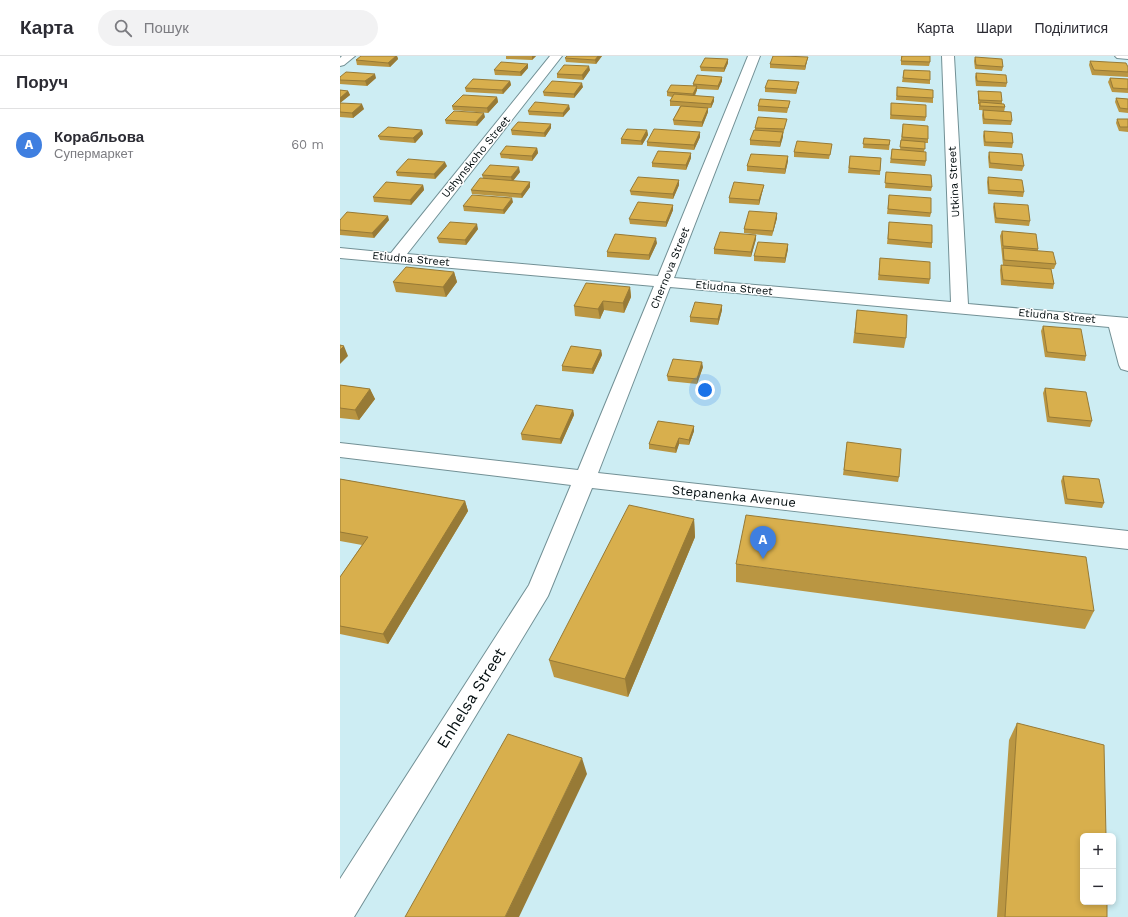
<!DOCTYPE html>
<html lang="uk">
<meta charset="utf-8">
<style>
:root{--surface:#fff;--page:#f2f2f3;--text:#2b2b33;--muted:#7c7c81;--line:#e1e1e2;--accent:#db2777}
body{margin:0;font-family:"Work Sans",sans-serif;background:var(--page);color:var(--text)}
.controls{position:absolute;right:12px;bottom:12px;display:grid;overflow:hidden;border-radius:6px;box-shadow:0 2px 6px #0003}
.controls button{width:36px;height:36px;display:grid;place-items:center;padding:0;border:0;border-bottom:1px solid var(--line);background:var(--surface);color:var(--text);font:20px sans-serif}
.you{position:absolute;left:365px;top:334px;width:14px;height:14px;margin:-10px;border:3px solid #fff;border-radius:50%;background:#1a73e8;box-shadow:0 0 0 6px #1a73e833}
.badge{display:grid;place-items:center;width:26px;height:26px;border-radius:50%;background:var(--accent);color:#fff;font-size:13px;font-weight:700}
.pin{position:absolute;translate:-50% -33px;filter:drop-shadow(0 1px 2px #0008)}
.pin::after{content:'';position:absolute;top:21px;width:14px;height:12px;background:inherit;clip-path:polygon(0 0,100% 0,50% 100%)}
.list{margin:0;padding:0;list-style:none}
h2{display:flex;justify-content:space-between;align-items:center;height:52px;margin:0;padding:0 16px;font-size:17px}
h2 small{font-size:13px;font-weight:400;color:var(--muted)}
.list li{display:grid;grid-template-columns:26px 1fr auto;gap:12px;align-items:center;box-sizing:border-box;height:72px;padding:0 16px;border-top:1px solid var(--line)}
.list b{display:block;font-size:15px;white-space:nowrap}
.list p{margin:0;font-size:13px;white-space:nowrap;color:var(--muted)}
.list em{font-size:13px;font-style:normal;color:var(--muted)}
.icon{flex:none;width:22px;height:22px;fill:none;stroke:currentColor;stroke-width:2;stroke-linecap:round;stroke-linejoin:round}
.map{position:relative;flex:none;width:788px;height:861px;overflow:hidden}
header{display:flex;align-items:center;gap:24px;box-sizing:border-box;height:56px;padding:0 20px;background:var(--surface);border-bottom:1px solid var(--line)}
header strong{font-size:19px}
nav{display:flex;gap:22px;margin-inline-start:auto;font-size:14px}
.search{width:280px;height:36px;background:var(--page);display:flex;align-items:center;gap:10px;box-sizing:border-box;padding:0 14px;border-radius:22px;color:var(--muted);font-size:15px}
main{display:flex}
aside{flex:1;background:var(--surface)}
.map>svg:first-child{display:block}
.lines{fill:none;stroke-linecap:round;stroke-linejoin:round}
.minor-casing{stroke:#729095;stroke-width:2}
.minor{fill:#fff;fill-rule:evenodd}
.wall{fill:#ba9642}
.shaded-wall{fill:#977a36}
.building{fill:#d8af4d;stroke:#977a36}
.labels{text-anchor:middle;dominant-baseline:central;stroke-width:3;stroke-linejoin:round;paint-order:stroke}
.far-street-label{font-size:11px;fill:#040e10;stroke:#fff}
.street-label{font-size:13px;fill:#040e10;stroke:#fff}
.near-street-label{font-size:16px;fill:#040e10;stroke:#fff}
</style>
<header>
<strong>Карта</strong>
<div class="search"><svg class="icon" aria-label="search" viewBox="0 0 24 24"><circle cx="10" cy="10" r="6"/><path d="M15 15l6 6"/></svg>Пошук</div>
<nav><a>Карта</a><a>Шари</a><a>Поділитися</a></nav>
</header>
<main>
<aside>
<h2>Поруч<small></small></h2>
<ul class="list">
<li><span class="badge" style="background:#3f7fe0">A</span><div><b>Корабльова</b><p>Супермаркет</p></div><em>60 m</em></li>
</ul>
</aside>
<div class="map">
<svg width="788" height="861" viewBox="0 0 788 861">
<rect width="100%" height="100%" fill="#cdedf3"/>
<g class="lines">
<g class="minor-casing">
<path id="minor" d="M2 0H15L4 9 0 10V2Z
M210 0H222L67 198 318 220 408 0H420L334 222 611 246 602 0H614L628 248 788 262V315L781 313 779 309 769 271 330 231 258 417 788 475V493L252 432 208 540 14 861H0V823L189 529 231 429 0 401V387L238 414 314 230 0 202V192L51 197Z
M775 0H788V3L777 2Z"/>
</g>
<use href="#minor" class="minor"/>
</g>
<path class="wall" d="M21 0H57L58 3 50 11 17 9 16 4Z
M166 0H196L192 4 166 3Z
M227 0H262L256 8 226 6 225 2Z
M561 0 590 6 589 10 561 9Z
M468 1 467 5 465 14 430 12V8Z
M635 1 663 11 662 15 635 13 634 5Z
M388 3V7L384 16 361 15 360 11Z
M750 5 788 11V21L752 19 749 9Z
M188 8V12L181 20 155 19 154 14Z
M250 14 243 24 217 22V18Z
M564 14 590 24V28L562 26Z
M636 17 667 27 666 31 636 30 635 21Z
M0 21 36 22 27 30 0 28Z
M382 21V25L378 34 357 33V34L355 40 374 41V45L371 52H368V56L362 71 334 69 333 64 340 50H330V45L332 41 327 40V36L353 30V28Z
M770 22 788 23V37L772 36 768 26Z
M170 25 171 29 163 38 126 36 125 32Z
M459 26 456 38 425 36V32Z
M243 31 234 42 204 40 203 36Z
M557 31 593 42V47L556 44Z
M0 34 8 35 10 39 0 47 24 53 13 62 0 61Z
M638 35 662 45V48L665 51 664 56 672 65 671 69 643 68 642 59 643 54 657 55 639 54V48H638Z
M157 41 158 46 148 57 113 54 112 50Z
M776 42 788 43V57L779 56 775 46Z
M450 45 447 57 418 55V50Z
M551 47 586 61 585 65 550 63Z
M230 53 223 61 189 59 188 55Z
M145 61 137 70 106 68 105 64Z
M777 63H788V76L779 75 776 67Z
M446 67 440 91 410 89V84L415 75V72Z
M563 68 588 83V87H585L584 96 586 105 585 110 550 107 552 93 560 94 561 84Z
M211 72 205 81 172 79 171 74Z
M82 74 83 78 75 87 40 84 38 80Z
M307 74 308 79 302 89 281 88V83Z
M644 75 673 87 672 92 644 90 643 80Z
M360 76V81L354 94 307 90V86Z
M524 82 550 84 549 94 523 92Z
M492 88 489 103 454 101V96Z
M197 92 198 97 192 105 161 102 160 98Z
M649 96 684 110 682 115 649 112 648 101Z
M448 100V105L445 118 407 115V110Z
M510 100 541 102 540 119 508 117Z
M351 102 346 114 312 111V107Z
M107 110 95 123 57 120 56 116Z
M180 116 173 125 190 126V131L182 142 132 138 131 134 143 122 142 119Z
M546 121 592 131 591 135 545 132Z
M648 121 684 136 683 141 648 138 647 126Z
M83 129 84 134 71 149 34 146 33 141Z
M339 129 333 143 291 139 290 135Z
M424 129 419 149 389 147V142Z
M549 139 591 157 590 161 547 158Z
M173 146 164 158 124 155 123 150Z
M654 147 690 165 689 170 655 167 653 151Z
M333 149V154L326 171 290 168 289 163Z
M437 157V162L432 180 404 177V173Z
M0 164H49L34 182 0 179Z
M549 166 592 187V192L547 188Z
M138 173 126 189 99 187 97 182Z
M662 175 698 193V195L716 208 714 213H711L714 228 713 233 661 229 660 214 661 209H663L660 180Z
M416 179V183L411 201 374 198V193Z
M317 187 309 204 267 201V196Z
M448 188V193L445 207 414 205V200Z
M540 202 590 223 589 228 538 224Z
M114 216 117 226 106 241 56 236 53 226Z
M290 231 291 241 284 257 264 254 260 263 235 260 234 250Z
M382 249V254L378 269 350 266V261Z
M517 254 566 282 564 292 513 287Z
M703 270 746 300 745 305 705 301 701 275Z
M261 294 262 299 253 318 222 315V310Z
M363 311 357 328 328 325 327 320Z
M0 329 30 333 35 343 19 364 0 362Z
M705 332 752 365 750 371 707 366 703 337Z
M233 354 234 359 221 388 182 384 181 378Z
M354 370V375L349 389 339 388 336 397 309 393V388Z
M507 386 559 421 558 426 503 419Z
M723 420 764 447 762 452 725 448 721 425Z
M0 423 125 445 128 455 48 588 0 578V521L22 489 0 485Z
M354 463 355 481 288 641 214 621 209 604Z
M396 508 754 555 745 573 396 526Z
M677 667 767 861H657L669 684Z"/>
<path class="shaded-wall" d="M56 0H57L58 3 50 11 48 7Z
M192 0H196L192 4Z
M258 0H262L256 8 255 4Z
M468 1 467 5 465 14V10Z
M388 3V7L384 16V12Z
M188 8V12L181 20 180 16Z
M249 10 250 14 243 24 242 19Z
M35 18 36 22 27 30 25 25Z
M382 21V25L378 34V30Z
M170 25 171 29 163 38 162 34Z
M459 26 456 38V34Z
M242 27 243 31 234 42V38Z
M357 30V34L353 42V38Z
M8 35 10 39 0 47V42Z
M157 41 158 46 148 57 147 52Z
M374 41V45L371 52V48Z
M22 48 24 53 13 62 12 57Z
M229 49 230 53 223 61V57Z
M368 52V56L362 71V66Z
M144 57 145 61 137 70 136 66Z
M211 68V72L205 81 204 77Z
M82 74 83 78 75 87 73 82Z
M307 74 308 79 302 89 301 85Z
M360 76V81L354 94V89Z
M443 76V81L440 91V86Z
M197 92 198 97 192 105V100Z
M351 97V102L346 114V109Z
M448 100V105L445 118V113Z
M105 106 107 110 95 123 94 118Z
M179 111 180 116 172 126 171 121Z
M339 124V129L333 143V138Z
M190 126V131L182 142 181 138Z
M83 129 84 134 71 149 70 144Z
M424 129 419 149V144Z
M172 142 173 146 164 158 163 154Z
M333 149V154L326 171V166Z
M437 157V162L432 180 433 175Z
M48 160 49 164 34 182 32 177Z
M137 168 138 173 126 189 125 184Z
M416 179V183L411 201V196Z
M316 182 317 187 309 204V199Z
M448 188V193L445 207V202Z
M114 216 117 226 106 241 103 231Z
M290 231 291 241 284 257 283 247Z
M263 245 264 254 260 263 258 253Z
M382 249V254L378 269V263Z
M4 290 8 300 0 308V294Z
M261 294 262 299 253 318 252 313Z
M362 306 363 311 357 328V323Z
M30 333 35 343 19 364 15 354Z
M233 354 234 359 221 388 220 383Z
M354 370V375L349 389V384Z
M339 382V388L336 397 335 392Z
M125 445 128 455 48 588 43 578Z
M354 463 355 481 288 641 285 623Z
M242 702 247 718 179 861H165Z"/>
<path class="building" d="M21 0H56L48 7 16 4Z
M227 0H258L255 4 225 2Z
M433 0H443L468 1 465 10 430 8Z
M562 0H590V6L561 5Z
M635 1 662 3 663 11 636 9Z
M365 2 388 3 384 12 360 11Z
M750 5 786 7 788 11V16L754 14Z
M161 6 188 8 180 16 154 14Z
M224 9 249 10 242 19 217 18Z
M564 14 590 15V24L563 22Z
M6 16 35 18 25 25 0 24V21Z
M636 17 666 19 667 27 637 25Z
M357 19 382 21 378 30 353 28Z
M770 22 788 23V33L773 32Z
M133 23 170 25 162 34 125 32Z
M428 24 459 26 456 34 425 32Z
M212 25 242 27 234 38 203 36Z
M331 29 357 30 353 38 327 36Z
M557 31 593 34V42L557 40Z
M0 34 8 35 0 42Z
M638 35 661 36 662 45 639 44Z
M334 38 374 41 371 48 330 45Z
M123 39 157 41 147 52 112 50Z
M776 42 788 43V53L780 52Z
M420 43 450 45 448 52 418 50Z
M195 46 229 49 223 57 188 55Z
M640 46 664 48 665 51 640 50Z
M0 47 22 48 12 57 0 56Z
M551 47 586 49V61L551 59Z
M341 50 368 52 362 66 333 64Z
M643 54 671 56 672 65 644 63Z
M114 55 144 57 136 66 105 64Z
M418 61 447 63 444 73 415 72Z
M777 63H788V71H780Z
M178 66 211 68 204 77 171 74Z
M563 68 588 70V83L562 81Z
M48 71 82 74 73 82 38 80Z
M287 73 307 74 301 85 281 83Z
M314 73 360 76 354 89 307 86Z
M414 74 443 76 440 86 410 84Z
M644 75 672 77 673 87 645 86Z
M524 82 550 84 549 89 523 88Z
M561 84 585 86V93L560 91Z
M457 85 492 88 490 99 454 96Z
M166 90 197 92 192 100 160 98Z
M552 93 586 96V105L551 103Z
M318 95 351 97 346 109 312 107Z
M649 96 682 98 684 110 650 107Z
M411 98 448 100 445 113 407 110Z
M510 100 541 102 540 115 509 112Z
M68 103 105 106 94 118 56 116Z
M150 109 179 111 171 121 142 119Z
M546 116 591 119 592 131 545 127Z
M298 121 339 124 333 138 290 135Z
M648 121 682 124 684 136 649 134Z
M140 122 190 126 181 138 131 134Z
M46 126 83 129 70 144 33 141Z
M394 126 424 129 419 144 389 142Z
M132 139 172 142 163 154 123 150Z
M549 139 591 142V157L548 153Z
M298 146 333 149 326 166 289 163Z
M654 147 688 149 690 165 656 162Z
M409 155 437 157 433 175 404 173Z
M7 156 48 160 32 177 0 174V164Z
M110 166 137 168 125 184 97 182Z
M549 166 592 169V187L548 183Z
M662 175 696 178 698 193 663 190Z
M380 176 416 179 411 196 374 193Z
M275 178 316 182 309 199 267 196Z
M418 186 448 188 445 202 414 200Z
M663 192 713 196 716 208 664 204Z
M540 202 590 206V223L539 219Z
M661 209 711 213 714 228 663 224Z
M66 211 114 216 103 231 53 226Z
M246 227 290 231 283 247 263 245 258 253 234 250Z
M355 246 382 249 378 263 350 261Z
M517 254 567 259 566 282 515 277Z
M703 270 741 273 746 300 707 296Z
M0 289 4 290 0 294Z
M231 290 261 294 252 313 222 310Z
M333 303 362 306 357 323 327 320Z
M0 329 30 333 15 354 0 352Z
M705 332 746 336 752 365 709 361Z
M196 349 233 354 220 383 181 378Z
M318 365 354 370 349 384 339 382 335 392 309 388Z
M507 386 561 393 559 421 504 414Z
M723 420 759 423 764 447 727 443Z
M0 423 125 445 43 578 0 570V521L28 481 0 476Z
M289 449 354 463 285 623 209 604Z
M406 459 746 501 754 555 396 508Z
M677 667 764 689 766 780H743V846H767V861H665Z
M168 678 242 702 165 861H65Z"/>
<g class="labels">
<g class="far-street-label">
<text transform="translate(136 101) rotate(-51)">Ushynskoho Street</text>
<text transform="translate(614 126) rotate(-93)">Utkina Street</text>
<text transform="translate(71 203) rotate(5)">Etiudna Street</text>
<text transform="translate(330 212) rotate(-68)">Chernova Street</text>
<text transform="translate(394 232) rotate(5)">Etiudna Street</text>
<text transform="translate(717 260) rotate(5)">Etiudna Street</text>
</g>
<g class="street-label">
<text transform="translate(394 440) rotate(6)">Stepanenka Avenue</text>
</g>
<g class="near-street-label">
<text transform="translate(131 642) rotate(-58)">Enhelsa Street</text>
</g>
</g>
</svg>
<div class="controls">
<button>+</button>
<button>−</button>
</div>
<div class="you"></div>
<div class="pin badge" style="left:423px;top:503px;background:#3f7fe0">A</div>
</div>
</main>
